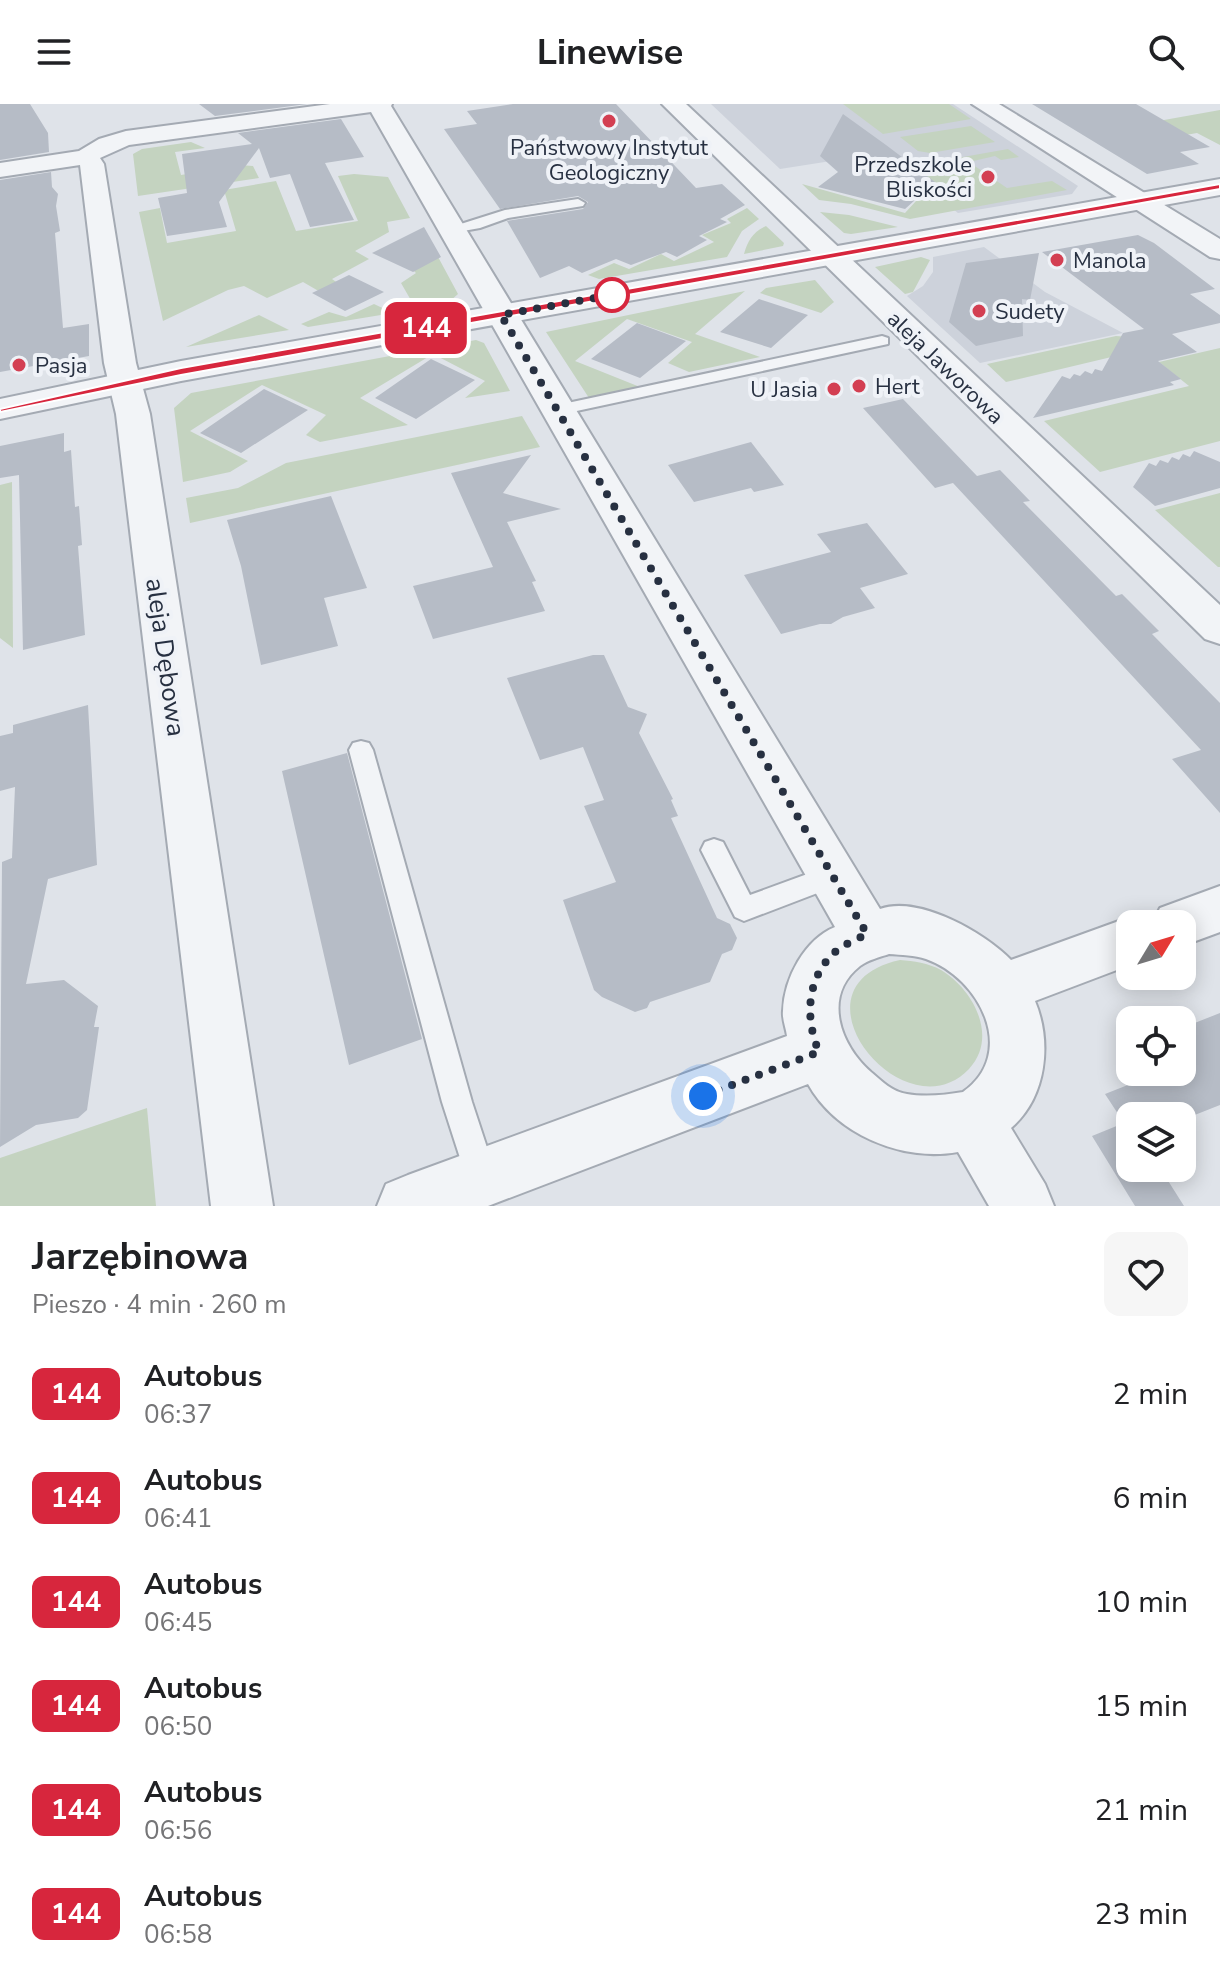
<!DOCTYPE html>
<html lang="pl">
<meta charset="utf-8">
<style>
:root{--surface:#fff;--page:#f6f6f6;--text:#202124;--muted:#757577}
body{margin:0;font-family:"Nunito Sans",sans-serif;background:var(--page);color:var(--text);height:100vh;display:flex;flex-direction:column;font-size:30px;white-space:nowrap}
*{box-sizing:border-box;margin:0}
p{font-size:26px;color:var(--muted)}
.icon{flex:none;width:44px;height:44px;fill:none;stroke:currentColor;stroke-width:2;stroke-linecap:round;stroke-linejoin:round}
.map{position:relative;height:1102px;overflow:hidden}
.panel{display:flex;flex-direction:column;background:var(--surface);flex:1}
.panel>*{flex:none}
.badge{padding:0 16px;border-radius:12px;font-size:28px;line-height:52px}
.needle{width:52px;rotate:52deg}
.controls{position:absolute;left:1116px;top:806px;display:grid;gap:16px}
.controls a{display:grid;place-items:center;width:80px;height:80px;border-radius:16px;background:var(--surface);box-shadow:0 4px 20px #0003;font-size:40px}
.you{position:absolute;width:40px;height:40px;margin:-20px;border:6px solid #fff;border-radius:50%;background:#1a73e8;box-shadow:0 0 0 12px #1a73e833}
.map>.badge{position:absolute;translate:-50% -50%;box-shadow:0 0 0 4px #fff}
.round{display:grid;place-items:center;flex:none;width:84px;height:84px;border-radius:16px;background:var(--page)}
.overview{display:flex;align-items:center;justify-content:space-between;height:136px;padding:0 32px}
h1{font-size:38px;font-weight:700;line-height:60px}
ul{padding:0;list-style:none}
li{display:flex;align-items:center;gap:24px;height:104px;padding:0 32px}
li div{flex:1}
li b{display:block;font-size:30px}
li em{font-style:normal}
li .badge{min-width:88px;font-weight:700;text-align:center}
header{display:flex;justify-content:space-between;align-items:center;height:104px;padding:0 32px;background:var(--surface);font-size:36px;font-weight:700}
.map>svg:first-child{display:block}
.built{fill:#cdd2db}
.green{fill:#c4d3c0}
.building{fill:#b6bcc6}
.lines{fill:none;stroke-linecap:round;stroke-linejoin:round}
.service-casing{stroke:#a4aab3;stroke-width:4}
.minor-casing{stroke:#a4aab3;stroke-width:4}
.tertiary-casing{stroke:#a4aab3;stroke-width:4}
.service{fill:#f2f4f7;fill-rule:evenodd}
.minor{fill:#f2f4f7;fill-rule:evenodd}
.tertiary{fill:#f2f4f7;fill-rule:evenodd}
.line{fill:#d7263d;stroke:#fff;stroke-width:2}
.walk{stroke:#273041;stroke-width:8;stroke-dasharray:0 14.4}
.poi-dot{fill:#d33f52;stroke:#eff2f7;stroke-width:3}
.stop-dot{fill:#fff;stroke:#d7263d;stroke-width:4}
.labels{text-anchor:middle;stroke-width:8;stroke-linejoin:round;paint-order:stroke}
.far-poi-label{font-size:22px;fill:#273041;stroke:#eff2f7;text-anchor:start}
.far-street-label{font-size:22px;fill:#273041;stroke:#eff2f7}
.street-label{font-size:26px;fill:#273041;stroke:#eff2f7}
</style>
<header><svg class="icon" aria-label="menu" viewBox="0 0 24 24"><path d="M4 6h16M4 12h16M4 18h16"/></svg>Linewise<svg class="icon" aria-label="search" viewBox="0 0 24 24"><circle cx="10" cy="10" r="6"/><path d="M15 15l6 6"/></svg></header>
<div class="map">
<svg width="1220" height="1102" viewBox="0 0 1220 1102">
<rect width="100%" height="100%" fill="#dfe3e9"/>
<path class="built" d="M711 0H953L1078 82 1072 90 958 109 882 49 780 65Z
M984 143 1045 188 1123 229 980 259 907 192 923 182 933 168V153Z"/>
<path class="green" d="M843 0H949L971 15 883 30Z
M1220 6V41L1197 29 1157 36 1164 16Z
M971 22 995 38 930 49 918 47 900 33Z
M191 38 205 44 175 48 181 71 224 64 225 60 253 62 259 74 138 92 133 50 142 45Z
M1008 45 1019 53 1001 56 995 52 969 58 1007 84 1052 77 1067 86 910 115 851 100 819 96 802 80 905 109 927 85 901 64Z
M354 70 388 73 410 114 387 118 389 128 355 147 369 155 332 175 339 180 322 189 303 178 267 194 244 182 228 186 163 217 139 108 160 104 167 139 236 127 224 86 276 77 296 127 358 117 338 72Z
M747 104 759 115 742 127 727 153 599 175 588 171 614 159 629 165 661 150 674 157 714 138 702 131 731 119 727 115Z
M820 108 849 111 898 123 851 130 844 129Z
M766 122 784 139 783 142 744 150C748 136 753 128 766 122Z
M437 151 458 190 449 198 416 205 401 179 416 169 409 162Z
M921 153 930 156 913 188 905 190 875 163Z
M815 176 834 198 821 209 760 189 766 184Z
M745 187 695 230 760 253 689 268 668 259 692 238 627 215 575 257 640 283 589 294 546 228Z
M374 200 393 209 308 223 301 220 329 208 346 213Z
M259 211 289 226 186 243Z
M1116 232 1129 233 1145 245 1006 278 987 260Z
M476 236 484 239 510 287 465 294 485 277 433 250 360 294 408 321 320 338 306 331 326 311 262 281 190 327 248 357 230 368 183 378 174 304 191 289Z
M1220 244V337L1100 368 1044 317 1189 282 1159 258Z
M522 312 540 343 190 419 186 394 238 384 286 359Z
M12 378 13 544 0 534V381Z
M1220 389V463H1218L1155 406Z
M900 856C914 857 928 859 941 866 973 885 999 933 969 965 904 1033 781 882 900 856Z
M147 1004 156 1102H0V1054Z"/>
<path class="building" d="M0 0H30L48 29 49 48 0 56Z
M199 0H307L215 12Z
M513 0H616L696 84 722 80 745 101 720 115 727 118 699 132 707 136 677 153 666 148 631 161 616 155 582 169 569 162 540 174 507 117 583 105 588 98 578 92 500 105 444 25 477 20 467 7Z
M1032 0H1136L1210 43 1180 48 1199 60 1147 70Z
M843 10 886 41 935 78 905 105 818 83 838 68 820 52Z
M341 15 364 53 325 59 354 116 310 123 290 70 270 74 259 44 219 98 227 123 167 132 158 94 187 89 182 50 252 40 238 29Z
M51 68 52 83 58 90 56 102 60 127 55 129 63 224 89 220V252L0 268V76Z
M424 123 441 153 413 168 372 149Z
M1138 131 1154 139 1215 185 1190 190 1220 211V219L1172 230 1197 248 1158 257 1181 275 1170 278 1174 281 1033 314 1062 272 1070 275 1074 270 1080 272 1085 267 1092 270 1095 265 1102 267 1123 229 1144 225 1042 148Z
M1039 149 1030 196 1022 195 1023 232 976 242 949 218 966 159Z
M349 171 384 188 345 207 312 189Z
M759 195 808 211 771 244 720 228Z
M637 219 686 237 640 274 591 255Z
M431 255 475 276 416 315 375 294Z
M264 285 308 306 241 349 200 329Z
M903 295 977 372 1000 366 1030 397 1023 398 1116 492 1122 490 1159 527 1152 530 1220 599V709L1172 655 1201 646 953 379 935 384 863 304Z
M64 329V348L71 346 75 403 79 402 82 441 78 442 85 531 23 546 19 371 0 374V342Z
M751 338 784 381 754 388 751 384 694 398 668 361Z
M1194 347 1220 358V384L1155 402 1133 383 1149 359 1156 362 1160 356 1168 359 1172 353 1179 356 1183 350 1190 353Z
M531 351 503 389 561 405 507 418 536 477 532 478 545 507 433 535 413 482 493 463 451 369Z
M331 392 367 484 324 494 338 542 261 561 241 462 227 416Z
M867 419 908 470 860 484 875 504 843 513 831 520H820L781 530 744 471 831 448 817 430Z
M593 551H604L628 603 647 610 639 629 673 695 671 696 678 712 671 714 717 814 730 820 737 834 732 846 722 850 710 878 650 898 647 904 635 908 602 893 594 886 563 796 616 778 584 702 604 696 583 643 540 656 507 574Z
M88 601 97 761 48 775 26 880 64 876 98 902 94 923H99L87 1006 78 1014 36 1021 0 1043 2 758 12 754 15 683 0 687V632L13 629V621Z
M347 649 422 935 349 961 282 667Z
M1220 909V1001L1182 1016V1012H1130V1064H1160L1184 1102H1135L1092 1032 1124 1019 1105 990 1138 977 1131 968H1182V924Z"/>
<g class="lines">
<defs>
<path id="service" d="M578 95 585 99 583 102 508 114 480 124 452 129 445 125 505 106Z
M882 232 888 234V240L558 311 549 306 558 301Z
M361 637 369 639 373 646 472 998 497 1074 492 1085 481 1090 470 1085 442 998 349 646 353 639Z
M714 735 723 738 750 791 832 761 841 764 845 772 841 780 744 817 735 813 701 746 705 738Z"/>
<path id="minor" d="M330 0H392L391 2 880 805C919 791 985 829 1011 856L1130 813 1148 820H1130V861L1035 897C1052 938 1047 993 1011 1024L1045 1080 1054 1102H989L958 1048C901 1058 836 1030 808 980L488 1102H377L386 1080 408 1071 787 932C786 924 782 915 783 907 784 874 805 835 835 823L371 8 129 41 100 54 104 60 136 259 150 310 273 1102H211L116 310 104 259 80 61 0 73V59L79 47 99 35 126 27ZM889 850C901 851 915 851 926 855 980 874 1018 949 963 988 946 991 924 993 907 990 892 988 882 977 871 968 840 941 822 892 860 862 868 856 880 853 889 850Z
M662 0H686L1220 501V540L1205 535Z
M972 0H999L1220 135V155L1210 153Z
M1220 782V828L1182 842V820H1152L1160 804Z"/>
<path id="tertiary" d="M1220 75V91L181 277 0 315V295L181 257Z"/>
</defs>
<use href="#service" class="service-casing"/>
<use href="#minor" class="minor-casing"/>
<use href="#tertiary" class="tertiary-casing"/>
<use href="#service" class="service"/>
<use href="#minor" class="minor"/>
<use href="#tertiary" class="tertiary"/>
</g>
<path class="line" d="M1220 80V85L181 271 0 308V305L181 264Z"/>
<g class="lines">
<path class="walk" d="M612 191 617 190 501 211 867 830C856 836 842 841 834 849 806 875 805 915 819 948L703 992"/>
</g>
<g class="poi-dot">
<circle cx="609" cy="17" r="8"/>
<circle cx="988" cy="73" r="8"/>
<circle cx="1057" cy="156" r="8"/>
<circle cx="979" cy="207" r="8"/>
<circle cx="19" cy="261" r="8"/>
<circle cx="859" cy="282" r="8"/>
<circle cx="834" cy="285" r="8"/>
</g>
<circle class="stop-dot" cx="612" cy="191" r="16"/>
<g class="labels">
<g class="far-poi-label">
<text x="609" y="51" text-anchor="middle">Państwowy Instytut<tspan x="609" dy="25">Geologiczny</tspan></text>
<text x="972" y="68" text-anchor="end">Przedszkole<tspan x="972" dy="25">Bliskości</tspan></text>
<text x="1073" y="164">Manola</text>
<text x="995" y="215">Sudety</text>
<text x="35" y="269">Pasja</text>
<text x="875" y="290">Hert</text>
<text x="818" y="293" text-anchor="end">U Jasia</text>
</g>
<g class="far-street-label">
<text transform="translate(946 263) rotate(44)" y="8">aleja Jaworowa</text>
</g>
<g class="street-label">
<text transform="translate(166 553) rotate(82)" y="9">aleja Dębowa</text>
</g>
</g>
</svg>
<div class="controls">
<a><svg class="needle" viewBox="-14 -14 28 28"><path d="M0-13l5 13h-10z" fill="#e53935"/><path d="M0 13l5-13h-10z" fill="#757577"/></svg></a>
<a><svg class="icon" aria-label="locate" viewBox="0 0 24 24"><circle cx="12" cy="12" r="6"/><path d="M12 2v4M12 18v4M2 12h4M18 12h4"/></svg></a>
<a><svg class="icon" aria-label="layers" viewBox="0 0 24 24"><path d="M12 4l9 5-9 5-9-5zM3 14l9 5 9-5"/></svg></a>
</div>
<div class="you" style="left:703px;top:992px"></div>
<b class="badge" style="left:426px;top:224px;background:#d7263d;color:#fff">144</b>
</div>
<section class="panel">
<div class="overview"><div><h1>Jarzębinowa</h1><p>Pieszo · 4 min · 260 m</p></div><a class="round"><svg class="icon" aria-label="heart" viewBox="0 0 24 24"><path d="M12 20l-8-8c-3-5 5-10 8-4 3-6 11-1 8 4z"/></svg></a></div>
<ul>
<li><span class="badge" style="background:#d7263d;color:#fff">144</span><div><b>Autobus</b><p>06:37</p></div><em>2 min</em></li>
<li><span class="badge" style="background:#d7263d;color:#fff">144</span><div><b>Autobus</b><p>06:41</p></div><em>6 min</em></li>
<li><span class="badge" style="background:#d7263d;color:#fff">144</span><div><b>Autobus</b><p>06:45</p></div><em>10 min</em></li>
<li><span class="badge" style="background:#d7263d;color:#fff">144</span><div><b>Autobus</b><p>06:50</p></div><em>15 min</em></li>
<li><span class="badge" style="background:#d7263d;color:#fff">144</span><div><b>Autobus</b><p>06:56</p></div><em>21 min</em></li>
<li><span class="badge" style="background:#d7263d;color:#fff">144</span><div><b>Autobus</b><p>06:58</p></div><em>23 min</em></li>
</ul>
</section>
